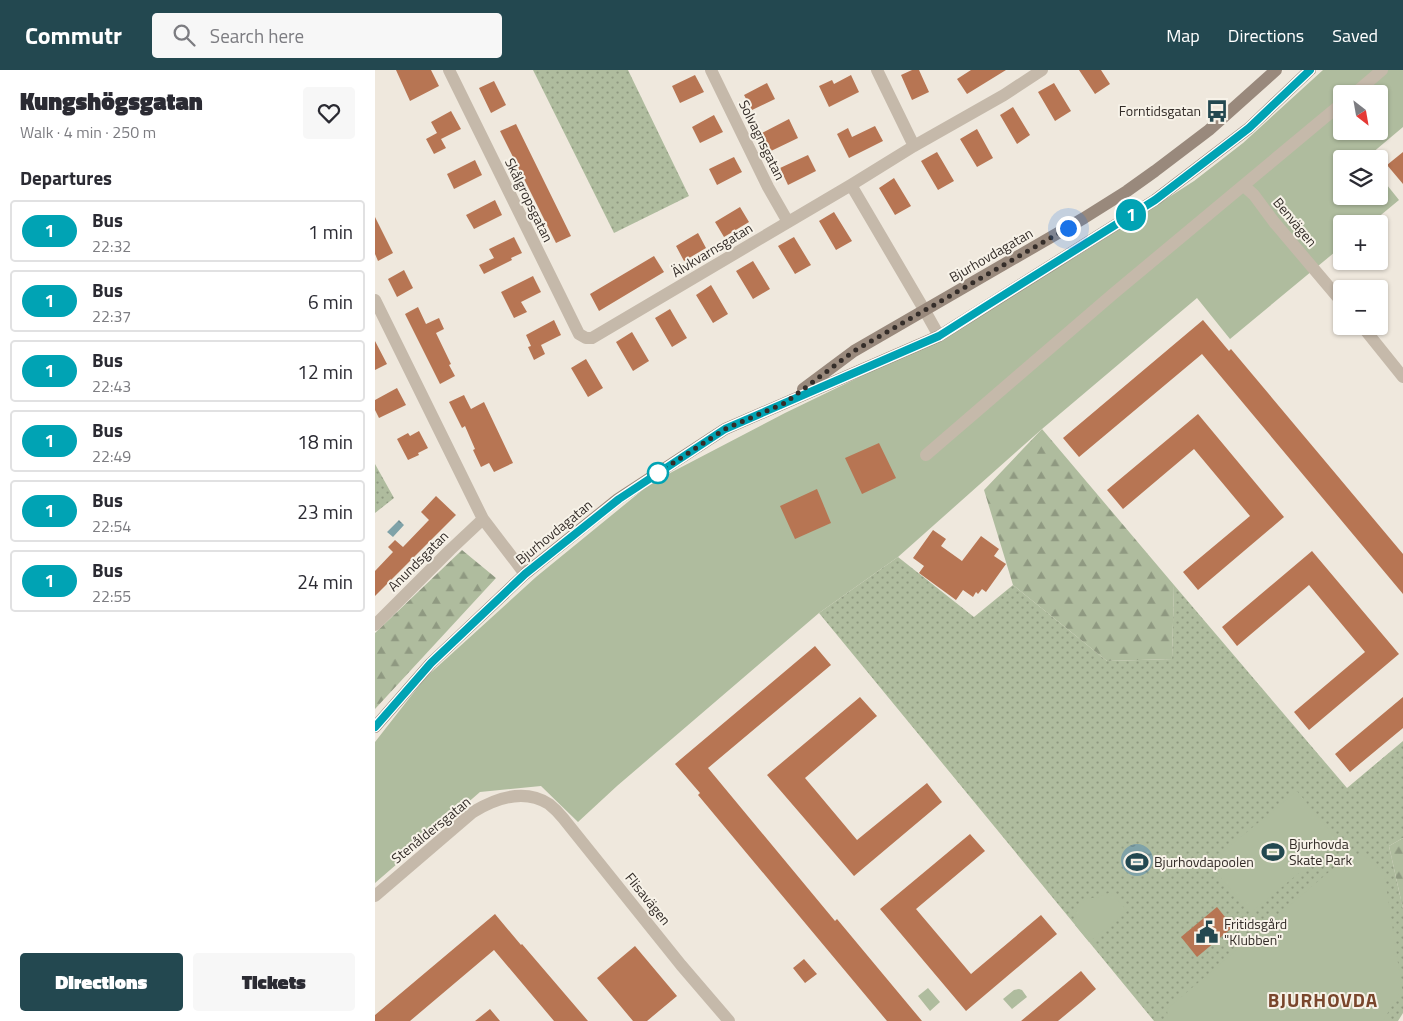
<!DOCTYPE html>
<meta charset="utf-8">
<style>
:root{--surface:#fff;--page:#f7f7f7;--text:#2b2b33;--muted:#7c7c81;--line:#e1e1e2;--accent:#234850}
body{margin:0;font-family:"Titillium Web",sans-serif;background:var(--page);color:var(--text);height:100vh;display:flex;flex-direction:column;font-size:19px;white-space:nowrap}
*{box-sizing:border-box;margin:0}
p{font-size:16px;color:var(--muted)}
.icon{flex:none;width:28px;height:28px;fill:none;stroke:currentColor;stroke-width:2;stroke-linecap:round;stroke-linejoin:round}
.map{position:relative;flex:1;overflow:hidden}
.side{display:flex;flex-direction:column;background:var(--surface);width:375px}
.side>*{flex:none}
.badge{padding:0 10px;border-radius:16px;font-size:18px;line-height:32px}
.needle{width:32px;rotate:149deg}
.tools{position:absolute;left:958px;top:15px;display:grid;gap:10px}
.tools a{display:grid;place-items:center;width:55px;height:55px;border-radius:5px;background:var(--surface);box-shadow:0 1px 4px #0004;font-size:25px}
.you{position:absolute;width:25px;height:25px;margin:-12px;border:4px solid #fff;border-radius:50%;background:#1a73e8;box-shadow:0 0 0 8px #1a73e833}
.map>.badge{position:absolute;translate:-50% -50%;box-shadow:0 0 0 2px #fff}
h2{padding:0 20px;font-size:19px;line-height:45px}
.round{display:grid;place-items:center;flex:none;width:52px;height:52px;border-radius:5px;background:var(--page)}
.headline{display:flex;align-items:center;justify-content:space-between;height:85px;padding:0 20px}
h1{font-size:24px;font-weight:800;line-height:38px}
.cta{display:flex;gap:10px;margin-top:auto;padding:10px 20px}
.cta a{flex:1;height:58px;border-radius:5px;background:var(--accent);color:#fff;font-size:20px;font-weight:800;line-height:58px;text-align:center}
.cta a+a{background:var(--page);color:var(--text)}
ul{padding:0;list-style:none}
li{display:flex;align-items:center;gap:15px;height:62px;margin:0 10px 8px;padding:0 10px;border:2px solid var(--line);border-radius:5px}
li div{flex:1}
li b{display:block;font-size:19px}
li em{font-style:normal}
li .badge{min-width:55px;font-weight:700;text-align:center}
header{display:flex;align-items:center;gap:30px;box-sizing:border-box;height:70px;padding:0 25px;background:var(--accent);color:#fff}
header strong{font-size:24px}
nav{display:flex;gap:28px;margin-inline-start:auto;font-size:18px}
.search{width:350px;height:45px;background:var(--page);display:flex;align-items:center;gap:12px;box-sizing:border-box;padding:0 18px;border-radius:5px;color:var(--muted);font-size:19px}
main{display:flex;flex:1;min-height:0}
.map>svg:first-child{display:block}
.grass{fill:url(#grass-dots)}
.forest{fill:url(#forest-firs)}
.park{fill:#afbc9e;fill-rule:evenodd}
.water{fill:url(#water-ripples)}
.building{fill:#b77553}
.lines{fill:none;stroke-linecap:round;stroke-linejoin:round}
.street{stroke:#c5b9aa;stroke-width:12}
.secondary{stroke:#99897c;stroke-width:12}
.line-casing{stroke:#fff;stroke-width:11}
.line{stroke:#00a3b4;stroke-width:8}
.walk{stroke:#342d29;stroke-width:5;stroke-dasharray:0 9}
.stop-dot{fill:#fff;stroke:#00a3b4;stroke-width:2.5}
.labels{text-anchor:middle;stroke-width:4;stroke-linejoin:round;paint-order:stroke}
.poi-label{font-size:14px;fill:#342d29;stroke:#f7f2e8;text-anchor:start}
.street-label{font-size:14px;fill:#342d29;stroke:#f7f2e8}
.district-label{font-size:19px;font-weight:bold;letter-spacing:1px;fill:#79462c;stroke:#f7f2e8}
</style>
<header>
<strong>Commutr</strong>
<div class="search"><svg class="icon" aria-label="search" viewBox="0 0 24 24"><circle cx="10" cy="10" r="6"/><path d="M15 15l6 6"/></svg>Search here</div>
<nav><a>Map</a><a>Directions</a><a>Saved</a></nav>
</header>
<main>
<section class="side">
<div class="headline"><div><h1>Kungshögsgatan</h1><p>Walk · 4 min · 250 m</p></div><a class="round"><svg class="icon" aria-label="heart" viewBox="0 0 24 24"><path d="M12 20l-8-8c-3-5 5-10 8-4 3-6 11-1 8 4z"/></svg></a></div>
<h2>Departures</h2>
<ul>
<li><span class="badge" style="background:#00a3b4;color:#fff">1</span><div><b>Bus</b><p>22:32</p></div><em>1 min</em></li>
<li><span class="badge" style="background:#00a3b4;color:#fff">1</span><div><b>Bus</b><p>22:37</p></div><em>6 min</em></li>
<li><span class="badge" style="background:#00a3b4;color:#fff">1</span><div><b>Bus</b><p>22:43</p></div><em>12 min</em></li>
<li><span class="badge" style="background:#00a3b4;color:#fff">1</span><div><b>Bus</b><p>22:49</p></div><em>18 min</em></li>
<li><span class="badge" style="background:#00a3b4;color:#fff">1</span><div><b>Bus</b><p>22:54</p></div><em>23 min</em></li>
<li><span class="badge" style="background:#00a3b4;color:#fff">1</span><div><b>Bus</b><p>22:55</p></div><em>24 min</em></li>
</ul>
<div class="cta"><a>Directions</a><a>Tickets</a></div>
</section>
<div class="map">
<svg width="1028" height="951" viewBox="0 0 1028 951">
<defs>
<pattern id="grass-dots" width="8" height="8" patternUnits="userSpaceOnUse" patternTransform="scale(1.25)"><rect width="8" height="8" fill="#afbc9e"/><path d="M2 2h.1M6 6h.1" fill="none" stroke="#8f9981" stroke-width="1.8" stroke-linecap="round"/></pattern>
<pattern id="forest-firs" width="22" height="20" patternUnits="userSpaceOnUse" patternTransform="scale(1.25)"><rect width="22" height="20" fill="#afbc9e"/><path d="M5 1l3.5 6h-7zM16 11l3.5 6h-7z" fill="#8f9981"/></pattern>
<pattern id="water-ripples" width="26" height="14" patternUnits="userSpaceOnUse" patternTransform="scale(1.25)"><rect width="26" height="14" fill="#7fa2a8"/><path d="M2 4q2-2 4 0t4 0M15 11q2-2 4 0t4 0" fill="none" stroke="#698489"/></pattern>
</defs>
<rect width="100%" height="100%" fill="#efe8dd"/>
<path class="grass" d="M158 0H253L314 126 239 163Z
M0 394 19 428 0 443Z
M523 487 599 547 638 515 732 591 797 589 799 515 972 718 1028 671V768L1014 776 1028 839V943L1023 951H779L444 543Z"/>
<path class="forest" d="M667 359 799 515 797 589 732 591 638 515 609 420Z
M87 480 121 508 0 639V563Z
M1028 768V839L1014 776Z"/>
<path class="park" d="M948 0H1028V57L990 89H966V126H1004V105L1024 130 995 154H966V177L855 269 822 228 667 359 523 487 444 543 242 716 203 752 166 716 105 722 0 813V672L50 608 161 507 270 418 297 402 410 343 565 268 707 183 819 111 868 73ZM966 24H1004V61H966Z
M922 721 963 771 875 843 834 793Z
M974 785H988L1009 802 1027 919 1008 951H793L792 939Z
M736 822 752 841 714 872 700 855 701 842 710 829 724 827Z
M553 918 565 932 555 941 543 926Z
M644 919 647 920 652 927 637 939 628 929 639 920Z"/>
<path class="water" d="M24 450 29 455 18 467 12 462Z
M746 790a16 16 0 1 1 32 0a16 16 0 1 1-32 0Z"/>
<path class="building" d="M21 0H56L64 16 35 31Z
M537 0H544L554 22 537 30 526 5Z
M596 0H631L592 24 582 9Z
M704 0H726L735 14 720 24Z
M320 5 329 22 305 33 297 16Z
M476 5 484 22 454 37 444 16 457 10 459 14Z
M119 11 131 35 116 43 104 18Z
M392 13 400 29 377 40 369 25Z
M679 13 696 41 680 51 663 22Z
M638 37 655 65 642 74 625 45Z
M76 41 86 59 66 69 71 78 59 84 51 69 62 63 56 52Z
M339 45 348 62 325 73 317 57Z
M414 49 423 68 396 81 387 63Z
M141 54 196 166 181 173 125 61Z
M500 56 508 71 474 88 462 64 473 58 477 67Z
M602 59 618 88 602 97 585 69Z
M562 82 579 111 563 120 546 91Z
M1028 82V114L1012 95Z
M433 85 441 101 413 115 405 98Z
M359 87 367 102 342 115 334 99Z
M100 90 107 105 79 119 72 104Z
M519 108 536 136 520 145 504 118Z
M120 130 127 145 99 159 91 145Z
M365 137 374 152 349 167 340 152Z
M459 142 477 171 461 180 444 151Z
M0 147 18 183 3 191 0 184Z
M323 163 331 178 309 191 301 176Z
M139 167 147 183 136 188 137 190 109 204 104 195 119 188 114 179Z
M419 167 436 195 420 204 403 176Z
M279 186 289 202 224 241 215 224Z
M378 191 395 219 378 229 361 201Z
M29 200 38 218 22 227 13 209Z
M158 206 166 222 146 232 152 242 139 248 126 222Z
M336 215 353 244 338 253 321 225Z
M43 237 51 254 64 248 69 259 61 263 76 294 74 295 80 306 65 314 30 244Z
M295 239 312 268 297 277 280 248Z
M179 250 186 265 166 275 170 284 159 290 153 277 156 276 151 265Z
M828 250 854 281 856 279 1028 484V524L827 284 704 387 688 368Z
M257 262 274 291 258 301 241 272Z
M0 271 12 294 0 300Z
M211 289 228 318 213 327 196 298Z
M22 318 31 335 4 348 0 340V330Z
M89 325 96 339 109 332 138 393 119 402 114 393 106 397 98 380 100 379 90 356 87 358 74 332Z
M823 344 909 447 823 520 808 502 875 446 819 379 748 439 732 420Z
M44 361 53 378 43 383 44 385 33 390 22 369 33 363 35 366Z
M504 373 521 408 487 424 470 388Z
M442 419 456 453 420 469 405 436Z
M61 426 81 445 0 526V501L18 482 13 477 20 470 28 477 53 451 54 450 46 442Z
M558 460 571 469 566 476 587 491 606 466 624 479 619 486 631 494 611 522 607 519 603 524 601 522 598 527 588 520 581 530 544 503 549 496 538 488Z
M937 481 1024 584 934 660 919 642 990 582 934 515 862 576 847 557Z
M440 576 456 595 333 698 460 851 462 849 547 951H512L323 725 325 723 300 694Z
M485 627 502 646 430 708 482 770 552 713 567 732 479 806 392 705Z
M1028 627V658L975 702 960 684Z
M595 764 610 781 541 839 596 904 666 845 682 864 591 941 505 839Z
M842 837 858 857 822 887 806 867Z
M120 844 146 875 147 874 213 951H179L119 880 35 951H0V945Z
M260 876 302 926 272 951H258L222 908Z
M429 889 442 904 430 913 418 898Z
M706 901 721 919 706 932 683 951H646Z
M115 939 125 951H100Z"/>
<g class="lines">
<path class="street" d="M74 0 204 264 211 268H217L476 115 539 76 629 25 667 0
M336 0 393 117 413 152
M502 0 539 76
M979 24 1007 0
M476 115 550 241 564 266
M869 116 879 125 899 152 966 231
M0 230 108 449 150 504
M987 256 1028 307
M551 385 738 224 966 34
M0 555 75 480 108 449
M0 826 98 742C121 728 149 718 174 734 179 738 184 743 188 748L306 895 354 951"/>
<path class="secondary" d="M428 319 479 281 709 148 752 121 780 101 834 60 901 0
M0 657 56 593 150 504 243 429 350 359 564 266 780 130 874 58 935 0"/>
</g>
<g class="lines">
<defs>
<path id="line" d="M0 657 56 593 150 504 244 429 350 359 564 266 608 238 780 130 874 58 935 0"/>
</defs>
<use href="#line" class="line-casing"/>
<use href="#line" class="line"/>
<path class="walk" d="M283 403 350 359 410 333 479 281 693 158"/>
</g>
<defs>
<symbol id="bus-bare" viewBox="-9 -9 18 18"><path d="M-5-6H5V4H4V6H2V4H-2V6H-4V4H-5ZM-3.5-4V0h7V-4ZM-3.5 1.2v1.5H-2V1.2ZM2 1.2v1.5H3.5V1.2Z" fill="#234850" stroke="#f7f2e8" stroke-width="2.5" paint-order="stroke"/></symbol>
<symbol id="stadium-bare" viewBox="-9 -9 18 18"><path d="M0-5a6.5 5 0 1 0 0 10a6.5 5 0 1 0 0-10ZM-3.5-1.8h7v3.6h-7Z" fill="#234850" stroke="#f7f2e8" stroke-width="2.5" paint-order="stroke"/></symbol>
<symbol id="civic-bare" viewBox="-9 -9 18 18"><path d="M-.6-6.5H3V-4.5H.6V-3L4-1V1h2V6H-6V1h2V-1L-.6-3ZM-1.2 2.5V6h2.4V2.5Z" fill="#234850" stroke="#f7f2e8" stroke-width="2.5" paint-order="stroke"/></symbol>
</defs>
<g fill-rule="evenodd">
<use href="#bus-bare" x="826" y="25" width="32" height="32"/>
<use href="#stadium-bare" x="882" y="766" width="32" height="32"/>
<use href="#stadium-bare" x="746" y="776" width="32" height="32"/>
<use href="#civic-bare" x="816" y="846" width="32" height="32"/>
</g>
<circle class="stop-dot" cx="283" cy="403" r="10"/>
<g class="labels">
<g class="poi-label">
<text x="826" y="46" text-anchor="end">Forntidsgatan</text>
<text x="914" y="779">Bjurhovda<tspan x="914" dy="16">Skate Park</tspan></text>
<text x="779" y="797">Bjurhovdapoolen</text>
<text x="849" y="859">Fritidsgård<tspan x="849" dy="16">"Klubben"</tspan></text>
</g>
<g class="street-label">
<text transform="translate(387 70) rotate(64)" y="5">Solvagnsgatan</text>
<text transform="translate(154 130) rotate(64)" y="5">Skålgropsgatan</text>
<text transform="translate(920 152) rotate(50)" y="5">Benvägen</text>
<text transform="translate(337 180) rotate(-31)" y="5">Älvkvarnsgatan</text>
<text transform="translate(616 185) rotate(-30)" y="5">Bjurhovdagatan</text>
<text transform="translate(179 462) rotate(-39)" y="5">Bjurhovdagatan</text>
<text transform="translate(43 491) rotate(-45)" y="5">Anundsgatan</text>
<text transform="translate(56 760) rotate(-39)" y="5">Stenåldersgatan</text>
<text transform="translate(273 829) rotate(51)" y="5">Flisavägen</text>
</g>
<g class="district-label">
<text x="948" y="937">BJURHOVDA</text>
</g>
</g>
</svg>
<div class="tools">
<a><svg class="needle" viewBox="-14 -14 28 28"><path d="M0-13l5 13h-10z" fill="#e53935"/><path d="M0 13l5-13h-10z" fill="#7c7c81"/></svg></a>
<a><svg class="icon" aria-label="layers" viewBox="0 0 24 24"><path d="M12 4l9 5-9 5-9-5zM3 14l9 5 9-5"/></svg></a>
<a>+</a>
<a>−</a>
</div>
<div class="you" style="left:693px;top:158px"></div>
<b class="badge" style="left:756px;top:145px;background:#00a3b4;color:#fff">1</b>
</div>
</main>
